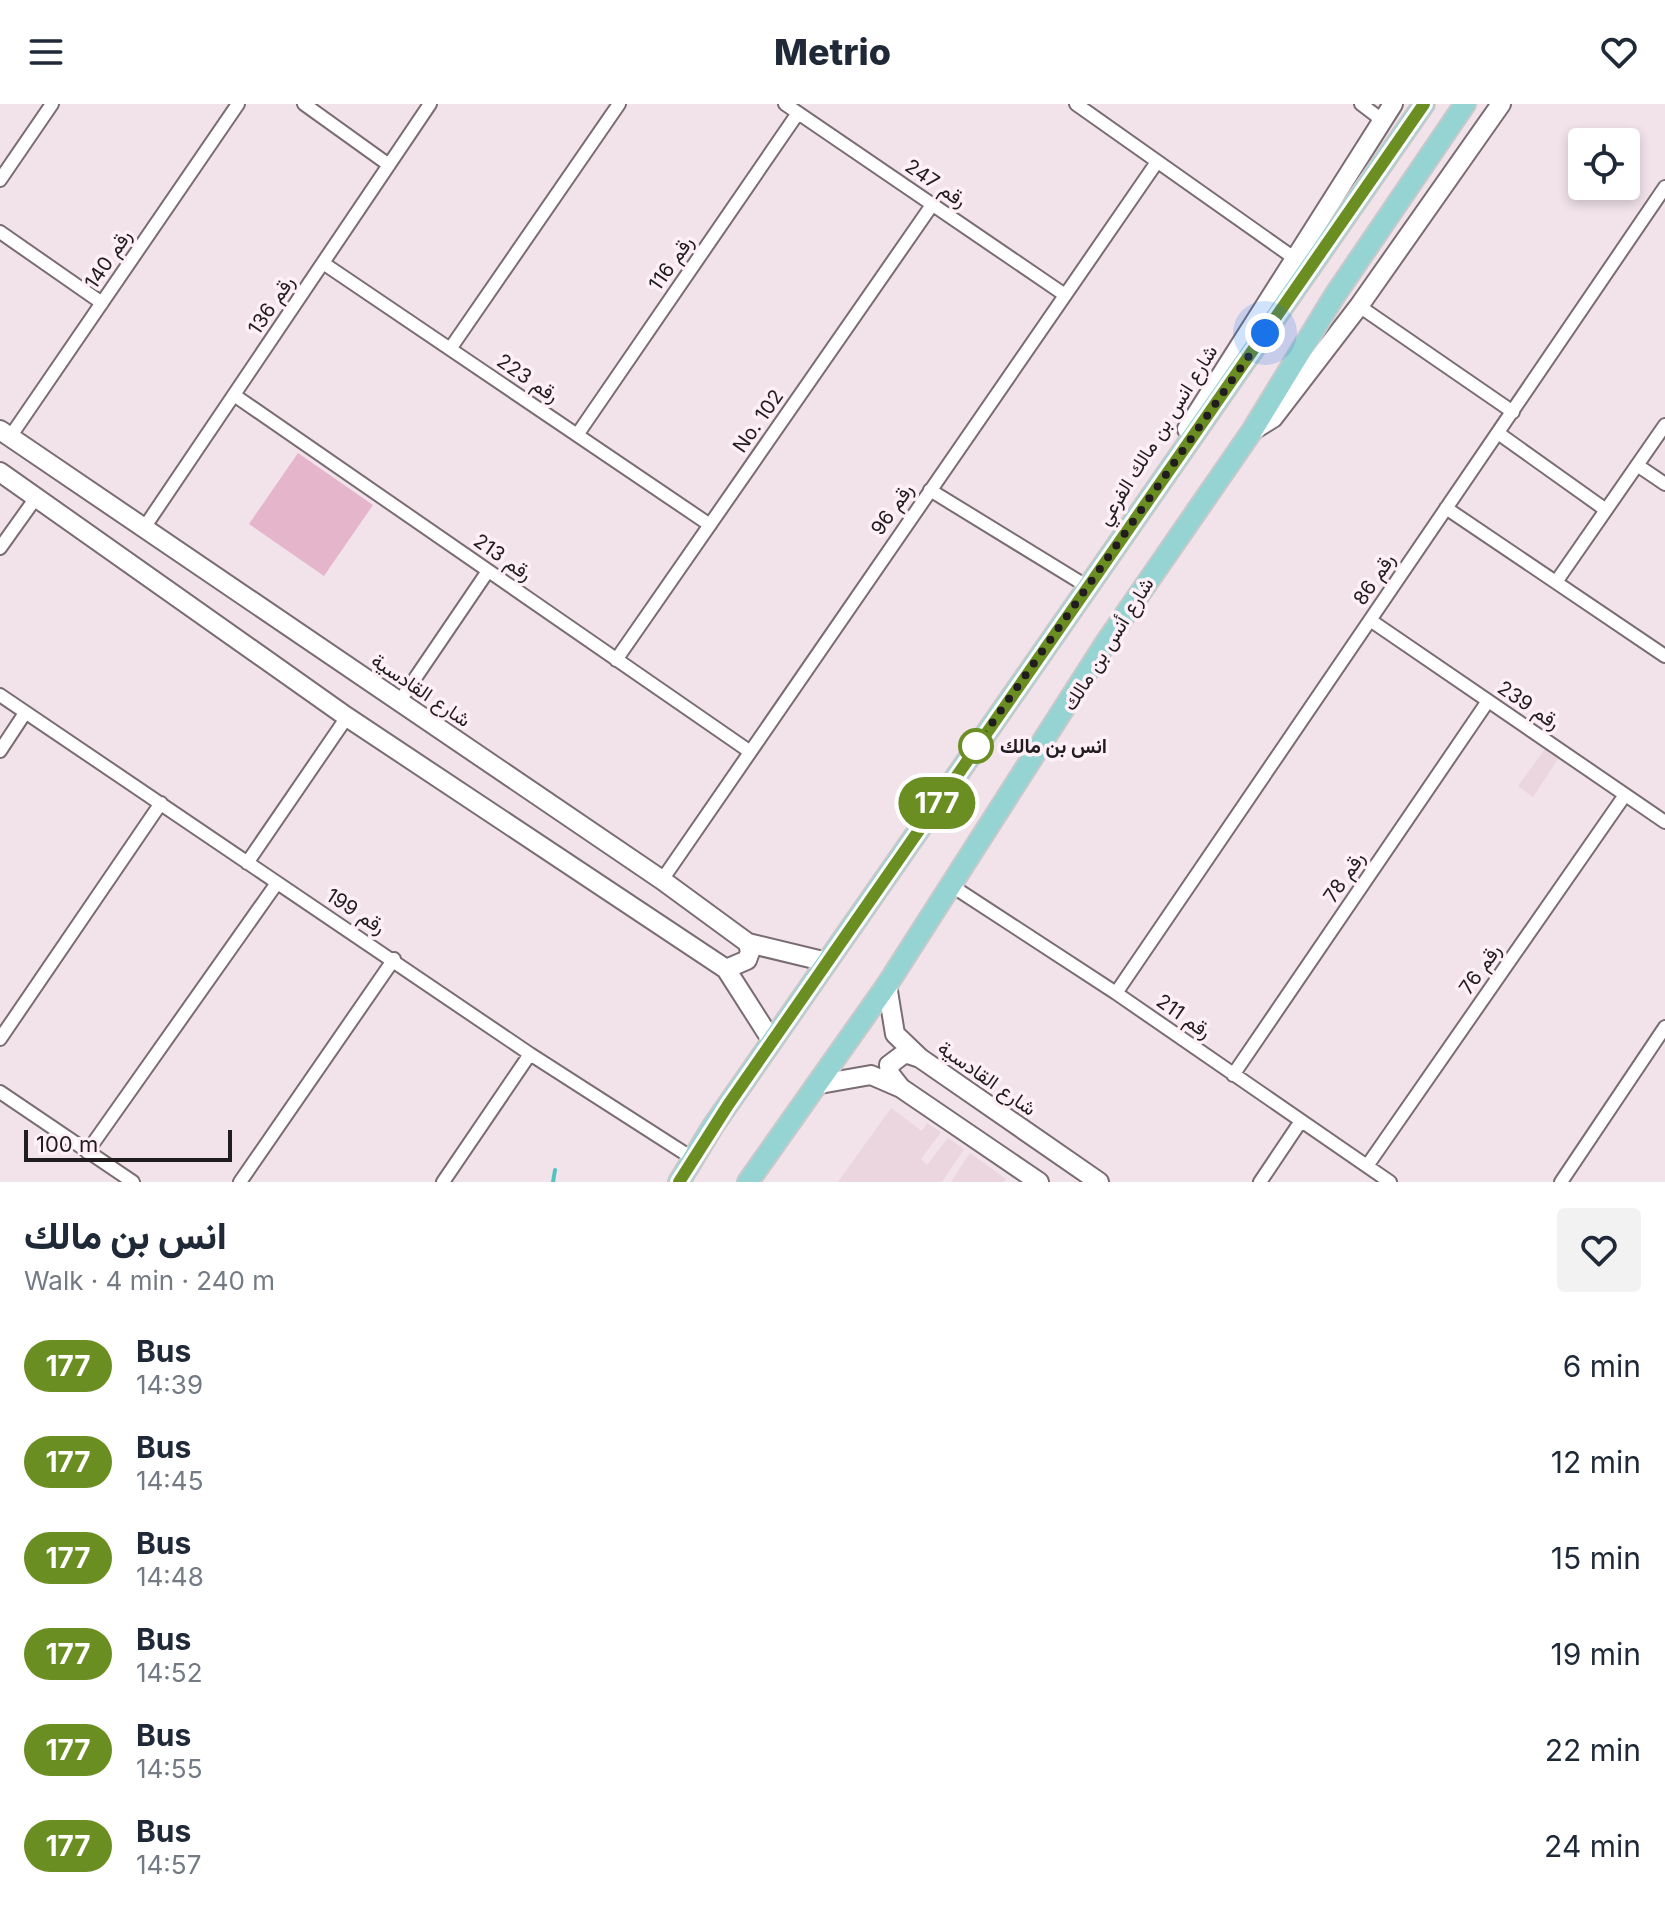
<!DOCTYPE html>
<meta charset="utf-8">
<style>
:root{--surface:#fff;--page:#f2f2f3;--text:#1f2937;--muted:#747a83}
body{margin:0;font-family:Inter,Vazirmatn,sans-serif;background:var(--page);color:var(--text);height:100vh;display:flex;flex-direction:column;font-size:30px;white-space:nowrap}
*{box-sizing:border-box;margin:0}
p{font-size:26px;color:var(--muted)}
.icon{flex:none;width:44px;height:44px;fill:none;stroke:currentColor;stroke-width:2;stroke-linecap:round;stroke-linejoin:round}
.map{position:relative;height:1078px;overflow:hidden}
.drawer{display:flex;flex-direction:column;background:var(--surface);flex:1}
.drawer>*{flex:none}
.badge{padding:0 16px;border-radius:26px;font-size:28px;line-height:52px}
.fabs{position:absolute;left:1568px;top:24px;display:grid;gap:16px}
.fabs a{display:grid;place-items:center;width:72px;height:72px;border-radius:8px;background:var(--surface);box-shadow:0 4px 12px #0003;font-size:40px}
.scale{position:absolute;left:24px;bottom:20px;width:208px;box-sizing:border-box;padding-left:8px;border:4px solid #211c1e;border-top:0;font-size:22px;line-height:28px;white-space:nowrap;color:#211c1e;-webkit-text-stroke:6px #fff0f7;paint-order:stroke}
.you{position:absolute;width:40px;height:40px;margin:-20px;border:6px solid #fff;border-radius:50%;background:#1a73e8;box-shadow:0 0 0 12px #1a73e833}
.map>.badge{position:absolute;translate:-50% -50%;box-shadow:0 0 0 4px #fff}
.round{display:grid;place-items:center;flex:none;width:84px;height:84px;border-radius:8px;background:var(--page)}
.summary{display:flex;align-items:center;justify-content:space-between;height:136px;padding:0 24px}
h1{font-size:38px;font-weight:800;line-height:60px}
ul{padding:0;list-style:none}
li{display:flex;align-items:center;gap:24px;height:96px;padding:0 24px}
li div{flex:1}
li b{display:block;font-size:30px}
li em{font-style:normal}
li .badge{min-width:88px;font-weight:700;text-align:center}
header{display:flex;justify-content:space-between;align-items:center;height:104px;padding:0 24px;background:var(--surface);font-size:36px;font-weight:800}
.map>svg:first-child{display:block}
.built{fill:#ebd5df}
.green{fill:#e5b5cb}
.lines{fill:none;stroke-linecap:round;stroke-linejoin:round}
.stream{stroke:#53c3c1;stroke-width:4}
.street-casing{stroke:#796c72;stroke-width:16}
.secondary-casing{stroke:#796c72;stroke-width:22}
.primary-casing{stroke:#cac9c9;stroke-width:24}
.street{stroke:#fff;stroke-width:12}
.secondary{stroke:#fff;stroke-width:18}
.primary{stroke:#95d4d3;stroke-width:20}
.line-casing{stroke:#fff;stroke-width:18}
.line{stroke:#6b8e23;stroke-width:12}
.walk{stroke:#211c1e;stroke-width:8;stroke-dasharray:0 14.4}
.stop-dot{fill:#fff;stroke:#6b8e23;stroke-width:4}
.labels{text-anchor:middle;stroke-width:7;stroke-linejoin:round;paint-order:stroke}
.street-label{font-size:20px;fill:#211c1e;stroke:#fff0f7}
.stop-label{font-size:20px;font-weight:bold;fill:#211c1e;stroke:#fff0f7;text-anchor:start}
</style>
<header><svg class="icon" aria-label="menu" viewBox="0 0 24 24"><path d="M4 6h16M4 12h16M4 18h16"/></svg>Metrio<svg class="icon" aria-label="heart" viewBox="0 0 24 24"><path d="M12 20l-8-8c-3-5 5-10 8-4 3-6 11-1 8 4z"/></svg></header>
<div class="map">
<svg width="1665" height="1078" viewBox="0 0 1665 1078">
<rect width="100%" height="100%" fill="#f2e3ea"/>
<path class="built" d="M1545 645 1558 655 1533 693 1518 682Z
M891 1004 922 1027 927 1019 941 1028 921 1055 927 1061 948 1034 964 1045 942 1078H838Z
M970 1049 1006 1075 1004 1078H951Z"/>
<path class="green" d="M298 349 373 401 324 472 249 420Z"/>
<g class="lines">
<path class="stream" d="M553 1078 555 1066"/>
<defs>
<path id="street" d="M304 0 389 61
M785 0 1065 191
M1076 0 1294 154
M1361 0 1382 16
M0 76 52 0
M0 128 102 199
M323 159 710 421
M1359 202 1513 308
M450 245 619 0
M234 291 749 647
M1498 329 1606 406
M577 331 798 9
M10 333 238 0
M1637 361 1665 380
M930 386 1088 483
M1446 404 1665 552
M144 424 430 0
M0 444 35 395
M1556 478 1665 321
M1370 516 1665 718
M616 556 932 101
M0 591 530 950 692 1054
M399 598 488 467
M0 647 25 609
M247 759 347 613
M662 776 1157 58
M952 782 1116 889 1390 1078
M1116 889 1665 83
M0 935 161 699
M1233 971 1488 597
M0 988 133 1078
M87 1048 277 779
M1367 1062 1625 691
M240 1078 394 855
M443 1078 530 950
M1260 1078 1301 1017
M1561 1078 1665 923"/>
<path id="secondary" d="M1187 325 1393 0
M0 326 662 776 748 839 827 858
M1252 327 1273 314 1359 202 1501 0
M0 368 347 613 726 865 772 937
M726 865 747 856 750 848 748 839
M887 881 895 930 920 954 1099 1078
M820 980 871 971 901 984 1039 1078
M901 984 890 970 889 961 905 949 920 954"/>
<path id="primary" d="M679 1078 713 1022 1424 0
M748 1078 887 881 1107 537 1252 327 1335 191 1465 0"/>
</defs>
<use href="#street" class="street-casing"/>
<use href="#secondary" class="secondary-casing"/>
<use href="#primary" class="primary-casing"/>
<use href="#street" class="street"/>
<use href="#secondary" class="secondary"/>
<use href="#primary" class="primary"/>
</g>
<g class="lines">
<defs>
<path id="line" d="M679 1078 728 1001 1424 0"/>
</defs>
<use href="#line" class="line-casing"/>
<use href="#line" class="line"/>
<path class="walk" d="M976 642 1265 229"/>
</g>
<circle class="stop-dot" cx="976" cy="642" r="16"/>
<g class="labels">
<g class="street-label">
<text transform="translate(936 79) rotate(34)" y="7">رقم 247</text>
<text transform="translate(108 155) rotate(-56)" y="7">رقم 140</text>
<text transform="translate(671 159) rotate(-55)" y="7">رقم 116</text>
<text transform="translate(271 201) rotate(-56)" y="7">رقم 136</text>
<text transform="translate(528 274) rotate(34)" y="7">رقم 223</text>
<text transform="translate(758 317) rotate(-55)" y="7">No. 102</text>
<text transform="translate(1157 331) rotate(-58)" y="7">شارع انس بن مالك الفرعي</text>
<text transform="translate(892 405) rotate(-55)" y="7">رقم 96</text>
<text transform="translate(503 453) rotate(35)" y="7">رقم 213</text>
<text transform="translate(1374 475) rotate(-56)" y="7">رقم 86</text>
<text transform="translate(1108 540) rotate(-58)" y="7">شارع أنس بن مالك</text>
<text transform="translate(421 586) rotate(34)" y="7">شارع القادسية</text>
<text transform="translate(1529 601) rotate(34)" y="7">رقم 239</text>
<text transform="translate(1344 773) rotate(-56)" y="7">رقم 78</text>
<text transform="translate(356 807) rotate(33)" y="7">رقم 199</text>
<text transform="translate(1480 865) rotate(-55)" y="7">رقم 76</text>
<text transform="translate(1184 912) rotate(35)" y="7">رقم 211</text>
<text transform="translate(987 974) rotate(35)" y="7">شارع القادسية</text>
</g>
<g class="stop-label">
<text x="1000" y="649">انس بن مالك</text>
</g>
</g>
</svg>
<div class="fabs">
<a><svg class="icon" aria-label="locate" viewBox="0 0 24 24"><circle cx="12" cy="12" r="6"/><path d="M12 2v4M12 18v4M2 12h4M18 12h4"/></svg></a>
</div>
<div class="scale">100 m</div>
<div class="you" style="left:1265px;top:229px"></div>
<b class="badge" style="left:937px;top:699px;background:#6b8e23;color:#fff">177</b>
</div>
<section class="drawer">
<div class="summary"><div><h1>انس بن مالك</h1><p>Walk · 4 min · 240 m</p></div><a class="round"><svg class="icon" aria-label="heart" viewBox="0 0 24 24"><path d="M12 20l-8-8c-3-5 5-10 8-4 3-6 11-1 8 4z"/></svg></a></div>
<ul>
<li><span class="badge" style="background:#6b8e23;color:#fff">177</span><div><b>Bus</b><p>14:39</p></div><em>6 min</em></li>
<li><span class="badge" style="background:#6b8e23;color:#fff">177</span><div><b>Bus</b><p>14:45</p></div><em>12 min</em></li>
<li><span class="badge" style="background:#6b8e23;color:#fff">177</span><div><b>Bus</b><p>14:48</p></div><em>15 min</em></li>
<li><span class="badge" style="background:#6b8e23;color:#fff">177</span><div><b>Bus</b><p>14:52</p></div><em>19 min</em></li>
<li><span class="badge" style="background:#6b8e23;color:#fff">177</span><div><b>Bus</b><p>14:55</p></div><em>22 min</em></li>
<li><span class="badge" style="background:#6b8e23;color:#fff">177</span><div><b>Bus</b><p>14:57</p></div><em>24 min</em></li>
</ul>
</section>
